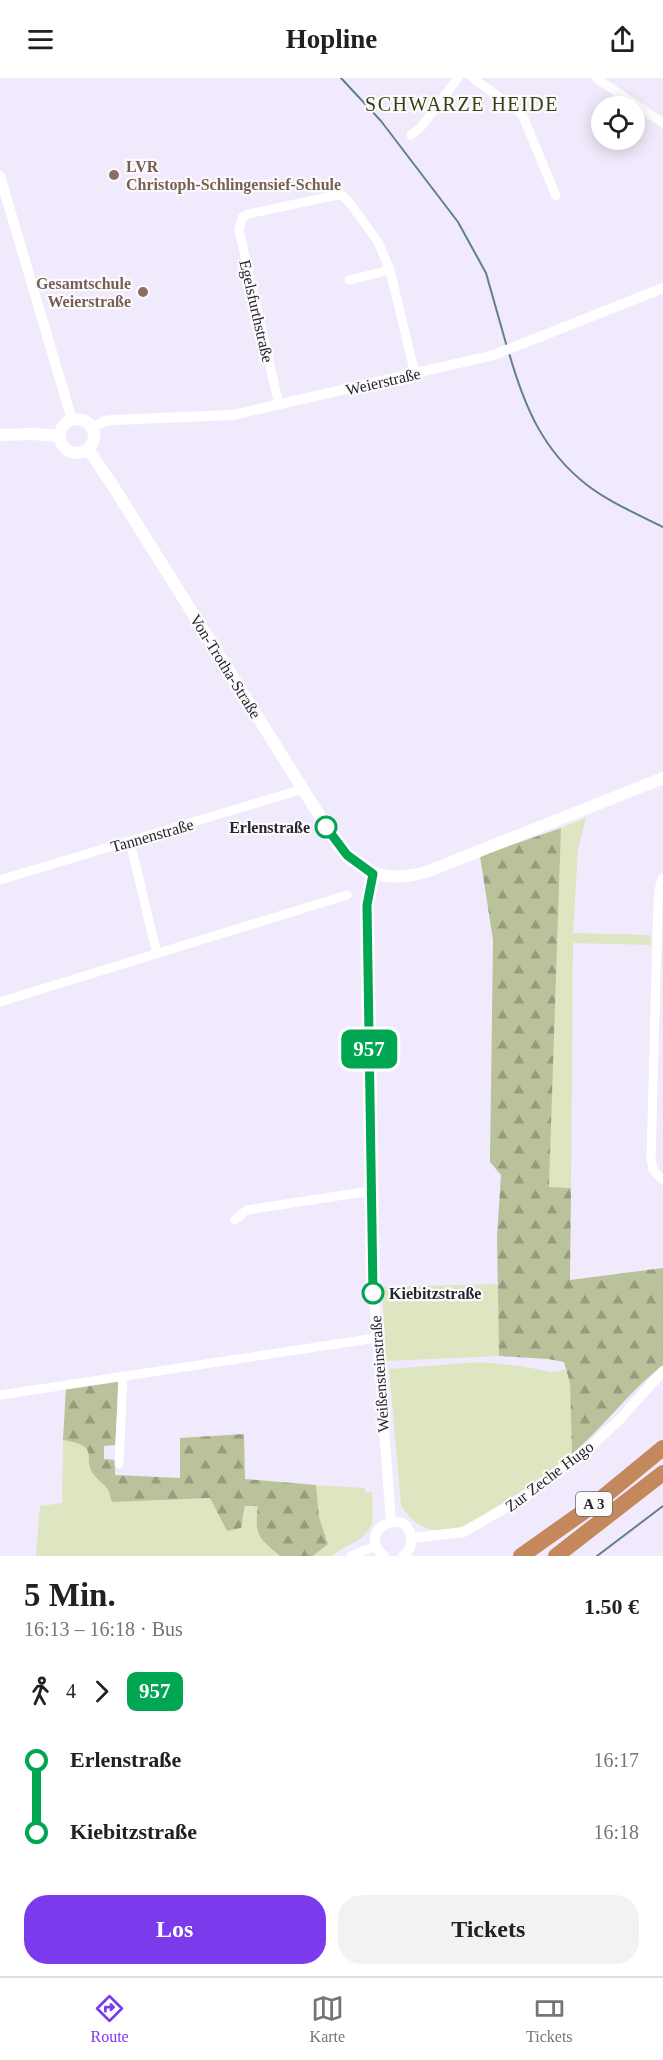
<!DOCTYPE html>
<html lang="de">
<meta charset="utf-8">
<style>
:root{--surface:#fff;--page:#f2f2f2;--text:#202124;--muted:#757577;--line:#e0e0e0;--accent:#7c3aed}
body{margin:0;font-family:Georgia,serif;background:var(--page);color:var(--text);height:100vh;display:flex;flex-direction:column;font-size:22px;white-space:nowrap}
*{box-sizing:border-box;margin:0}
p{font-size:20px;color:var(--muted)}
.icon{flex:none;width:33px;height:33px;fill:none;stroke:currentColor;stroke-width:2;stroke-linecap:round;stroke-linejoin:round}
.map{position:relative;height:1478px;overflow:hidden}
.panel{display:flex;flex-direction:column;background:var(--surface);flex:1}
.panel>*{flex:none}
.badge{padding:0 12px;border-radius:9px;font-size:21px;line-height:39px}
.buttons{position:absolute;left:591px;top:18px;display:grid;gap:12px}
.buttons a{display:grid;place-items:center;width:54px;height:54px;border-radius:50%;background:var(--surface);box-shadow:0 3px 15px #0003;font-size:30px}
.map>.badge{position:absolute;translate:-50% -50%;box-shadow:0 0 0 3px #fff}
.legs{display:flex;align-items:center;gap:9px;height:66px;padding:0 24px;font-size:20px}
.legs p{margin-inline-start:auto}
.overview{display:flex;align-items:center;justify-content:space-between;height:102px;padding:0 24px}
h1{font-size:33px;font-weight:800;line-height:45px}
.action{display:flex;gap:12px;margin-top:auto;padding:12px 24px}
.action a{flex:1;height:69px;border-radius:24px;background:var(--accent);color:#fff;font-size:24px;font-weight:800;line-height:69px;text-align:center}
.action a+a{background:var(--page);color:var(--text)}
ul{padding:0 24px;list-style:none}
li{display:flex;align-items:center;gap:21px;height:72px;font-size:22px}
li i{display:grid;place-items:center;width:9px;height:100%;margin:0 8px;background:currentColor}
li i::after{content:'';width:15px;height:15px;margin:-8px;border:4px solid;border-radius:50%;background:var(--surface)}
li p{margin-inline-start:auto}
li:first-child i{background:linear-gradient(#0000 50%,currentColor 0)}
li:last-child i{background:linear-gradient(currentColor 50%,#0000 0)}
header{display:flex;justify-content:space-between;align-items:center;height:78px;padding:0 24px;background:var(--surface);font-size:27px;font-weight:800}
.menu{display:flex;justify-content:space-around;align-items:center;height:84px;border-top:2px solid var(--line);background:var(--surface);font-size:16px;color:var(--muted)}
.menu a{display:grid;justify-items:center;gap:3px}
.menu .on{color:var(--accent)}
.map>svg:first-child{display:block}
.green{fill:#dde6c0}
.forest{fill:url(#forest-firs)}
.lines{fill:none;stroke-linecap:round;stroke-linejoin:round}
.stream{stroke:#60808f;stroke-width:2}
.minor{stroke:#fff;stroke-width:9}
.tertiary{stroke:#fff;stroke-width:10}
.secondary{stroke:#fff;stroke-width:12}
.motorway{stroke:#c5875c;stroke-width:16}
.line-1-casing{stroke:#fff;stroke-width:14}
.line-1{stroke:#00a651;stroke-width:9}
.education-dot{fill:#8d6e63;stroke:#fbfbfb;stroke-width:2}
.stop-1-dot{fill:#fff;stroke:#00a651;stroke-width:3}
.labels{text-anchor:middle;stroke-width:4.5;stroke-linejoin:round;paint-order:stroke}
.shield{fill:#fbfbfb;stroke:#68646c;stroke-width:1.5}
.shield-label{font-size:15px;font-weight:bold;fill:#29242f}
.education-label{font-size:16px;font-weight:bold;fill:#785e54;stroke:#fbfbfb;text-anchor:start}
.street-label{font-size:16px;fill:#29242f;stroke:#fbfbfb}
.stop-label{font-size:16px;font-weight:bold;fill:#29242f;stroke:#fbfbfb;text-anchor:end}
.quarter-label{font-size:20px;letter-spacing:1.5px;fill:#3c3d15;stroke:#fbfbfb}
</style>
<header><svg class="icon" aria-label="menu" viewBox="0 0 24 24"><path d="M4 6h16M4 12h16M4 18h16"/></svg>Hopline<svg class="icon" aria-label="share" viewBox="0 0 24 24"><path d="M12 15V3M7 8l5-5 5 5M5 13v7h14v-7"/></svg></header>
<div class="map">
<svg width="663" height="1478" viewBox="0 0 663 1478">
<defs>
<pattern id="forest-firs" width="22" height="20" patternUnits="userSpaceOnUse" patternTransform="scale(1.5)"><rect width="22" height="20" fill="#b9c29a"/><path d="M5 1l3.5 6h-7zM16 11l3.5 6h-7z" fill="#969d7e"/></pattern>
</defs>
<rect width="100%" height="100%" fill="#f1eafc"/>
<path class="green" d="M586 740 578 771 573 855 650 857 651 867 573 865 571 1110 549 1109 561 750Z
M498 1206 499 1278 386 1283 382 1209Z
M481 1284 520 1288 552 1294 566 1292 570 1305 572 1376C545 1397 518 1417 488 1434 478 1440 467 1447 455 1451 434 1457 410 1447 401 1426L389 1291Z
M63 1362C104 1369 80 1380 94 1397 103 1408 109 1408 113 1424L210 1420 244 1440 245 1428H259C252 1455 261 1461 280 1478H36L40 1428 62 1425Z
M316 1407 365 1410V1415L372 1414C372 1424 374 1436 372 1444 368 1463 345 1466 332 1478H313L328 1466 319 1439Z"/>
<path class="forest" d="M561 750 549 1109 571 1110 570 1202 663 1190V1287C629 1313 604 1349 572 1376L570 1305 564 1284 548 1281 499 1278 497 1158 501 1097 490 1084 493 862 480 778Z
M117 1303 120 1309 115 1367 104 1368V1381L115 1382V1397L180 1400V1360L244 1356 245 1401 316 1407 319 1439 328 1466 313 1478H280C258 1459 254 1457 258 1428H245L241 1450 227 1453 210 1420 112 1424C108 1406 104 1409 94 1397 80 1380 104 1369 63 1362L66 1310Z"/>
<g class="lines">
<path class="stream" d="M341 0 381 43 458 144 486 195 507 269
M509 275C524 327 542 372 587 407 609 424 637 436 663 449
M597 1478 663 1428"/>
<path class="minor" d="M473 0 522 36 556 118
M596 0 663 45
M411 57 420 50 458 0
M349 202 390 192
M279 327 239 152 242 140 248 136 338 117 343 118 350 125 378 164 390 192 415 296
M130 764 157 876
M663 800 660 807 658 823 651 1080 653 1092 663 1102
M0 802 303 711
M0 924 347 817
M235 1142 247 1132 370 1113
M0 1317 376 1260
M119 1386 123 1298
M351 1478 376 1468"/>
<path class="tertiary" d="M0 98 72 342
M93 349 105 343 114 342 233 337 494 277 663 210
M373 796 367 827 371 1176 391 1444
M412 1460 464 1454 527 1417 592 1367 620 1341 663 1293
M384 1478C355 1455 402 1426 411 1457 413 1466 409 1473 403 1478"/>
<path class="secondary" d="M60 358a17 17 0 1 1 34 0a17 17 0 1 1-34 0Z
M0 357 32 356 60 358
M88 371 113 408 338 767C363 798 392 805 429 793L663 700"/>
<path class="motorway" d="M521 1478 596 1425 663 1370
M556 1478 663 1395"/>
</g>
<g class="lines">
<defs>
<path id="line-1" d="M326 749 347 777 373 796 367 827 373 1215"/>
</defs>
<use href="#line-1" class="line-1-casing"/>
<use href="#line-1" class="line-1"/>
</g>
<g class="education-dot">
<circle cx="114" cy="97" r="6"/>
<circle cx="143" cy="214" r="6"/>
</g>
<g class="stop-1-dot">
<circle cx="326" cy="749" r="10"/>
<circle cx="373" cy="1215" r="10"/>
</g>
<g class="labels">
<rect class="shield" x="576" y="1414" width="36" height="24" rx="4.5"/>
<g class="shield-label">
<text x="594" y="1431">A 3</text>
</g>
<g class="education-label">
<text x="126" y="94">LVR<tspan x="126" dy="18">Christoph-Schlingensief-Schule</tspan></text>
<text x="131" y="211" text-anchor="end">Gesamtschule<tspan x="131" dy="18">Weierstraße</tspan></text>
</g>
<g class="street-label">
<text transform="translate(257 233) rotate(77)" y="6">Egelsfurthstraße</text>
<text transform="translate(383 303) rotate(-13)" y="6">Weierstraße</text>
<text transform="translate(226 588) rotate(58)" y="6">Von-Trotha-Straße</text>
<text transform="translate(152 757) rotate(-16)" y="6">Tannenstraße</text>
<text transform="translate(379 1296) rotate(-94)" y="6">Weißensteinstraße</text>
<text transform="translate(549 1398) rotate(-37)" y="6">Zur Zeche Hugo</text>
</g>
<g class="stop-label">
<text x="310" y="755">Erlenstraße</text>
<text x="389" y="1221" text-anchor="start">Kiebitzstraße</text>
</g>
<g class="quarter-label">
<text x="462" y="33">SCHWARZE HEIDE</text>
</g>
</g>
</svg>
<div class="buttons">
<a><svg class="icon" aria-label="locate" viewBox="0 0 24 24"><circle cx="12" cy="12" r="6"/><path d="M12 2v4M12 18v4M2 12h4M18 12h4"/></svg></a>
</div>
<b class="badge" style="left:369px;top:971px;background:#00a651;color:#fff">957</b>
</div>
<section class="panel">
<div class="overview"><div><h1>5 Min.</h1><p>16:13 – 16:18 · Bus</p></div><b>1.50 €</b></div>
<div class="legs"><svg class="icon" aria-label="walk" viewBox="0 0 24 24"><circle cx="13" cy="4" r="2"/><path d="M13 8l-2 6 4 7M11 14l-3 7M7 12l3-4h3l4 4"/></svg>4<svg class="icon" aria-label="forward" viewBox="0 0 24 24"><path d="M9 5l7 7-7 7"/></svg><b class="badge" style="background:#00a651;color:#fff">957</b></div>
<ul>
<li><i style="color:#00a651"></i><b>Erlenstraße</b><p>16:17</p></li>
<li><i style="color:#00a651"></i><b>Kiebitzstraße</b><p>16:18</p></li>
</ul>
<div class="action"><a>Los</a><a>Tickets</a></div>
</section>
<nav class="menu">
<a class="on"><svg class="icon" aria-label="directions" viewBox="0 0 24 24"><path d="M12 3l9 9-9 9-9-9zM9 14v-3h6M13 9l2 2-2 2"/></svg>Route</a>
<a><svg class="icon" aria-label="map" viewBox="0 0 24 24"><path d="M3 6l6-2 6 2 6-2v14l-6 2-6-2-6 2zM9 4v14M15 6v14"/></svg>Karte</a>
<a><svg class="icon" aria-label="tickets" viewBox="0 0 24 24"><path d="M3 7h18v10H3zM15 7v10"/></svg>Tickets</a>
</nav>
